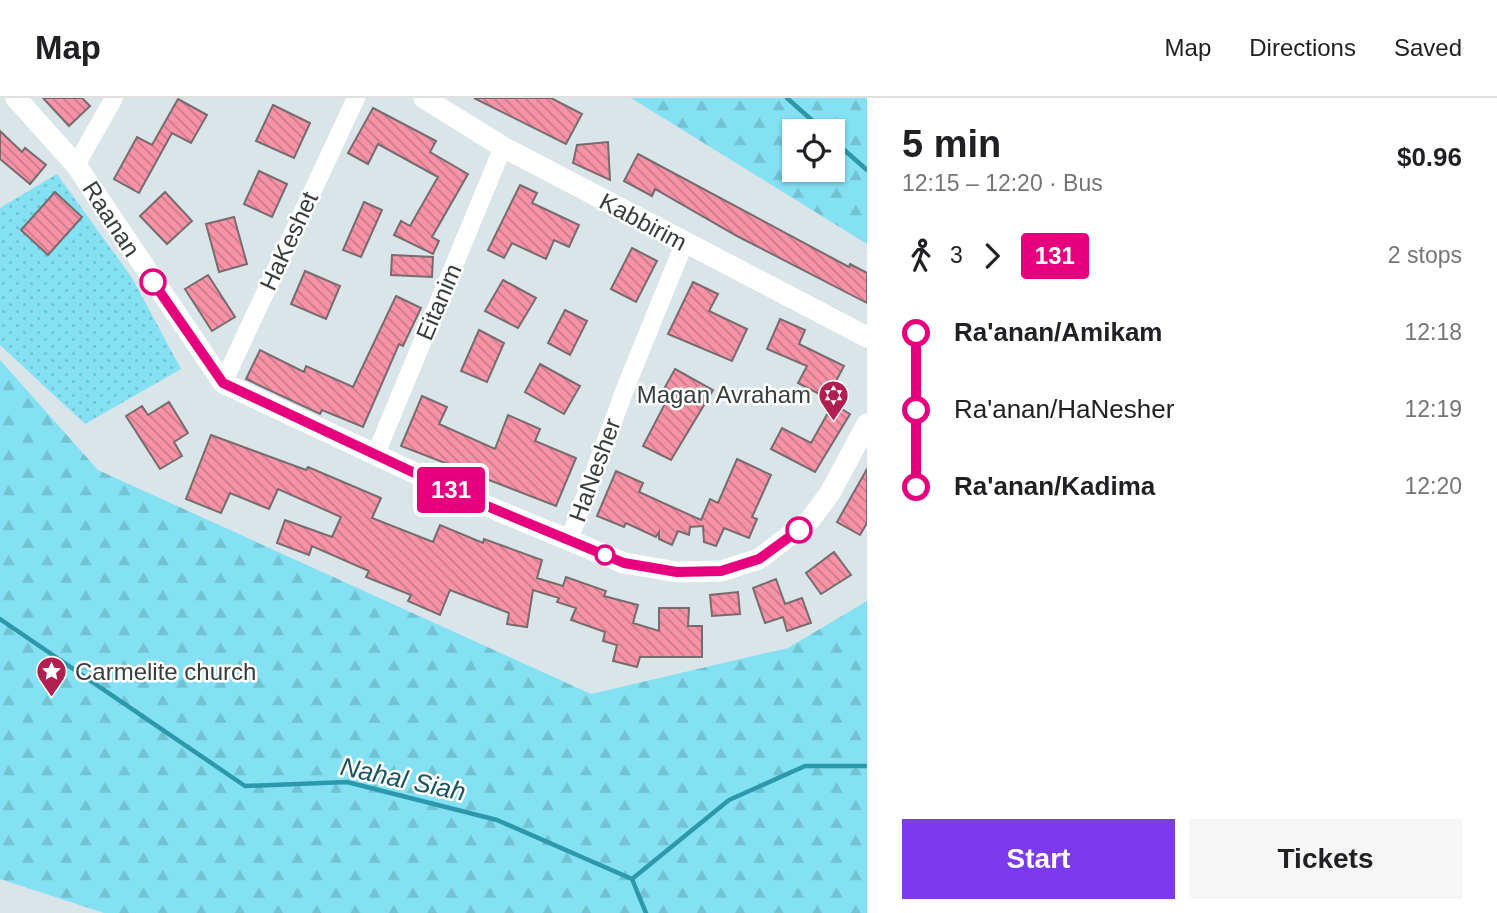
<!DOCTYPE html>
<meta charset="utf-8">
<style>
:root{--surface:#fff;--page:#f6f6f6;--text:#202124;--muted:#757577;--line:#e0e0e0;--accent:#7c3aed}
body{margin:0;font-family:Arial,sans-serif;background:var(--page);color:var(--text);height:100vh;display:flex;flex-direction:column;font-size:26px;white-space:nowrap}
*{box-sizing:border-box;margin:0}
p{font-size:23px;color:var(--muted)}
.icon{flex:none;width:38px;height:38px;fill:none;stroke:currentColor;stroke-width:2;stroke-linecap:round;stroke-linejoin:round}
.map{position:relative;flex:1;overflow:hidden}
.details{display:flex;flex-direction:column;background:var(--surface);width:630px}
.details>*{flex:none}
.badge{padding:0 14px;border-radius:5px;font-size:24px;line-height:46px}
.buttons{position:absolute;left:782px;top:21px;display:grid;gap:14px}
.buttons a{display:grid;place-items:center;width:63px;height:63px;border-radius:0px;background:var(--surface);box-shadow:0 2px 5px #0004;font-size:35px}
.map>.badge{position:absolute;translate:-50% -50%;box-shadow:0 0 0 4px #fff}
.legs{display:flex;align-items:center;gap:10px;height:77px;padding:0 35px;font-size:23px}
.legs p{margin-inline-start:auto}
.head{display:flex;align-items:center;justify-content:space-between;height:119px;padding:0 35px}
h1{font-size:38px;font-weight:800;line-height:52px}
.action{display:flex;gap:14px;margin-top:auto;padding:14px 35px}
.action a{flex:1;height:80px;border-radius:0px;background:var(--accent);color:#fff;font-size:28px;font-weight:800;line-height:80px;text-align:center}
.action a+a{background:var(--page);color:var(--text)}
ul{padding:0 35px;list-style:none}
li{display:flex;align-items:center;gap:24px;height:77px;font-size:26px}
li i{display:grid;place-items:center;width:10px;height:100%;margin:0 9px;background:currentColor}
li i::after{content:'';width:18px;height:18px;margin:-9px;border:5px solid;border-radius:50%;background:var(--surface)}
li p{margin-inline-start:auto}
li:first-child i{background:linear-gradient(#0000 50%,currentColor 0)}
li:last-child i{background:linear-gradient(currentColor 50%,#0000 0)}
header{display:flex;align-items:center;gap:42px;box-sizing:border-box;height:98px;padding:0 35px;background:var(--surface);border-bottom:2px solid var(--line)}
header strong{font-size:33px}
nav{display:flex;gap:38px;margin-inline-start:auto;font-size:24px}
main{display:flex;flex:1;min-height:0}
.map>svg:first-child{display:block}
.forest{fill:url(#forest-firs);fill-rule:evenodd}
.garden{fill:url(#garden-dots)}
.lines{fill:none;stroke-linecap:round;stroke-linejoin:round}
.stream{stroke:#2b99ab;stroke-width:4.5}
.building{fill:url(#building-back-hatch);stroke:#766b6d;stroke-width:2}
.minor{stroke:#fff;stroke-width:18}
.tertiary{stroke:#fff;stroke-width:21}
.line-1-casing{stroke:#fff;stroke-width:16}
.line-1{stroke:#e6007e;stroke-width:10}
.stop-1-dot{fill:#fff;stroke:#e6007e;stroke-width:3.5}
.labels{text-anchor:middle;stroke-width:5;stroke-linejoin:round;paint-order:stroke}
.street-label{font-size:24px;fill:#383d3e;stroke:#fff}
.poi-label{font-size:24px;fill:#383d3e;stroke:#fff;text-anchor:end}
.water-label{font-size:26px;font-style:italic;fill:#19545f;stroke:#fff}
</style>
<header>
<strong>Map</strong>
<nav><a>Map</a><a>Directions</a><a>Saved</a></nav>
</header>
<main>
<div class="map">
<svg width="867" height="815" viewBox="0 0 867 815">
<defs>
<pattern id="forest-firs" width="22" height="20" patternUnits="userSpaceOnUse" patternTransform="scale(1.75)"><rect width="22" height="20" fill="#83e1f3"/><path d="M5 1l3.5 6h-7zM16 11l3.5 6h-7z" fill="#72c2d1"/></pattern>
<pattern id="garden-dots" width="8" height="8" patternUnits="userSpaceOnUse" patternTransform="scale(1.75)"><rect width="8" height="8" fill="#83e1f3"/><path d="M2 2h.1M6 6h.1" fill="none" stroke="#72c2d1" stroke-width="1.8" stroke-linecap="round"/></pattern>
<pattern id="building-back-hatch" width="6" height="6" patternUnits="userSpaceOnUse" patternTransform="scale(1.75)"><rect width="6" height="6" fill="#f893a7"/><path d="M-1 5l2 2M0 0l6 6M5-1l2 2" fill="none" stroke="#ca7989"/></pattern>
</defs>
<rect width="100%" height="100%" fill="#d9e5e8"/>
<path class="forest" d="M631 0H867V146ZM833 33V72H794V33Z
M0 262 98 372 591 596 788 550 867 503V815H104L0 781Z"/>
<path class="garden" d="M57 76 132 180 181 271 85 326 0 247V110Z"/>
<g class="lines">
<path class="stream" d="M787 0 824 33
M833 42 867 72
M0 521 245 688 347 684 497 722 632 781 646 815
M632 781 729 702 805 668H867"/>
</g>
<path class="building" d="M43 0H82L90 8 69 28Z
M474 0H551L582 16 566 46Z
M178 1 207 17 191 45 172 35 139 95 114 81 137 39 152 47Z
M273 7 310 25 294 60 256 43Z
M373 10 436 43 430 54 468 76 432 139 439 143 433 156 394 137 401 123 410 128 438 79 378 46 368 66 348 55Z
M0 33 22 54 25 50 46 67 30 86 0 61Z
M608 44 610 82 573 65 577 47Z
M638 56 849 169 850 166 867 175V205L737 138 655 91 652 98 624 83Z
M259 73 287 86 272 119 244 106Z
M520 87 537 95 532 105 579 127 569 149 554 142 546 161 512 145 504 160 488 152Z
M55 94 82 119 48 157 21 132Z
M165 94 192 123 167 146 140 118Z
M364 104 382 112 361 159 343 152Z
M234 119 247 166 219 174 206 126Z
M632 150 657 163 636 204 611 191Z
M392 157 433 159 432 179 391 177Z
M305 173 340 188 326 221 291 206Z
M208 177 235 219 212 233 185 191Z
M503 182 536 200 518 230 485 213Z
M693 184 718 196 709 213 747 231 732 263 668 236Z
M396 198 421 210 403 248 399 246 363 329 322 312 320 316 246 281 260 252 304 274 306 268 353 289Z
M565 212 587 223 570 257 548 245Z
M780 221 805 232 799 246 844 268 827 300 798 285 807 268 767 251Z
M479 232 504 245 487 284 461 273Z
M540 266 580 288 564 316 525 294Z
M675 271 713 292 671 362 643 348 668 300 661 296Z
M422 298 447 309 439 326 495 351 508 317 540 331 535 343 576 360 556 408 401 348Z
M169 304 188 335 174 344 182 358 160 371 126 318 142 308 148 317Z
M833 306 850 316 815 374 771 351 782 330 811 345Z
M211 337 306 372 308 369 381 400 372 420 433 444 440 427 483 445 484 441 542 462 537 480 563 488 566 479 606 493 604 498 638 507 633 525 659 533V510H689L688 528H702V559H640L637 569 613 563 617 547 603 543 605 534 571 522 576 510 557 504 559 500 533 492 527 529 507 526 509 515 450 492 440 517 408 503 411 497 366 479 369 473 312 448 309 457 277 445 285 422 332 439 341 419 278 391 269 411 230 395 221 415 186 401Z
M737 361 771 377 752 419 757 421 749 440 724 430 716 448 704 444 703 428 690 429 689 437 678 433 672 447 659 441V434L656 439 626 425 624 429 597 418 616 373 643 385 639 394 701 422 710 401 718 405Z
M867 371V425L860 437 837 424Z
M834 454 851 477 821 496 806 475Z
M776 481 785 506 802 500 811 525 787 533 783 519 765 525 753 490Z
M738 494 740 516 712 518 710 497Z"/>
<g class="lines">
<path class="minor" d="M76 67 114 0
M223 285 356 0
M375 358 503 49
M569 442 627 286 684 146"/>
<path class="tertiary" d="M16 0 76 67 223 285 470 401 624 465 677 474 721 473 759 461 810 422 830 395 867 326
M424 0 503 49 867 239"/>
</g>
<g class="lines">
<defs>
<path id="line-1" d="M153 184 223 285 470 401 624 465 677 474 721 473 759 461 799 432"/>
</defs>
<use href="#line-1" class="line-1-casing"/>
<use href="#line-1" class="line-1"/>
</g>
<defs>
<symbol id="synagogue-pin" viewBox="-11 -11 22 30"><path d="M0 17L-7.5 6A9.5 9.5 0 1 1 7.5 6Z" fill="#b01f50" stroke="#fff"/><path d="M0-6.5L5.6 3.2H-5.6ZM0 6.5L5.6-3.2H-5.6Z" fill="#fff"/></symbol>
<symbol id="sight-pin" viewBox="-11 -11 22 30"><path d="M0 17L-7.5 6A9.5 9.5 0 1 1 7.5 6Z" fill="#b01f50" stroke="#fff"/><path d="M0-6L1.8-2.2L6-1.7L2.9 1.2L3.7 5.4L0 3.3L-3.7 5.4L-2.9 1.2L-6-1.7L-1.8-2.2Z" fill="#fff"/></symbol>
</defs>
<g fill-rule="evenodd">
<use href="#synagogue-pin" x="816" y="280" width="35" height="47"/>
<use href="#sight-pin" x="34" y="556" width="35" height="47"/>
</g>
<g class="stop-1-dot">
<circle cx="153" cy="184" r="12"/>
<circle cx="799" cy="432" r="12"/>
<circle cx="605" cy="457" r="9"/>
</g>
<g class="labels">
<g class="street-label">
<text transform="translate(111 121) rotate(57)" y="8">Raanan</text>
<text transform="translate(643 124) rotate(28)" y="8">Kabbirim</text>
<text transform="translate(289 143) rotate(-65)" y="8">HaKeshet</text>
<text transform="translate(439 204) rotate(-67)" y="8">Eitanim</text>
<text transform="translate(595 372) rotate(-70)" y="8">HaNesher</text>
</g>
<g class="poi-label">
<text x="811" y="305">Magan Avraham</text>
<text x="75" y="582" text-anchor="start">Carmelite church</text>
</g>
<g class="water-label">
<text transform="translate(403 681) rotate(12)" y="9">Nahal Siah</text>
</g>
</g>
</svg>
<div class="buttons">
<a><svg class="icon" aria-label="locate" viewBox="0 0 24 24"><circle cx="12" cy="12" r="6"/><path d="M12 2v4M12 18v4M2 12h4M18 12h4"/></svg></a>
</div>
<b class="badge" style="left:451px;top:392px;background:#e6007e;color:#fff">131</b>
</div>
<section class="details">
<div class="head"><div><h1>5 min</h1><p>12:15 – 12:20 · Bus</p></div><b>$0.96</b></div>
<div class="legs"><svg class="icon" aria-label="walk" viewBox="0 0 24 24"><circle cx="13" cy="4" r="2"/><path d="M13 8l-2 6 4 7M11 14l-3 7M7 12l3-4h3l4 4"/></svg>3<svg class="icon" aria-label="forward" viewBox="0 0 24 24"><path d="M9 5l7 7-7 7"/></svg><b class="badge" style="background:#e6007e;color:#fff">131</b><p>2 stops</p></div>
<ul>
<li><i style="color:#e6007e"></i><b>Ra'anan/Amikam</b><p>12:18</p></li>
<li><i style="color:#e6007e"></i><span>Ra'anan/HaNesher</span><p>12:19</p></li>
<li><i style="color:#e6007e"></i><b>Ra'anan/Kadima</b><p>12:20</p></li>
</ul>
<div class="action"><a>Start</a><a>Tickets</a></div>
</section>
</main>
